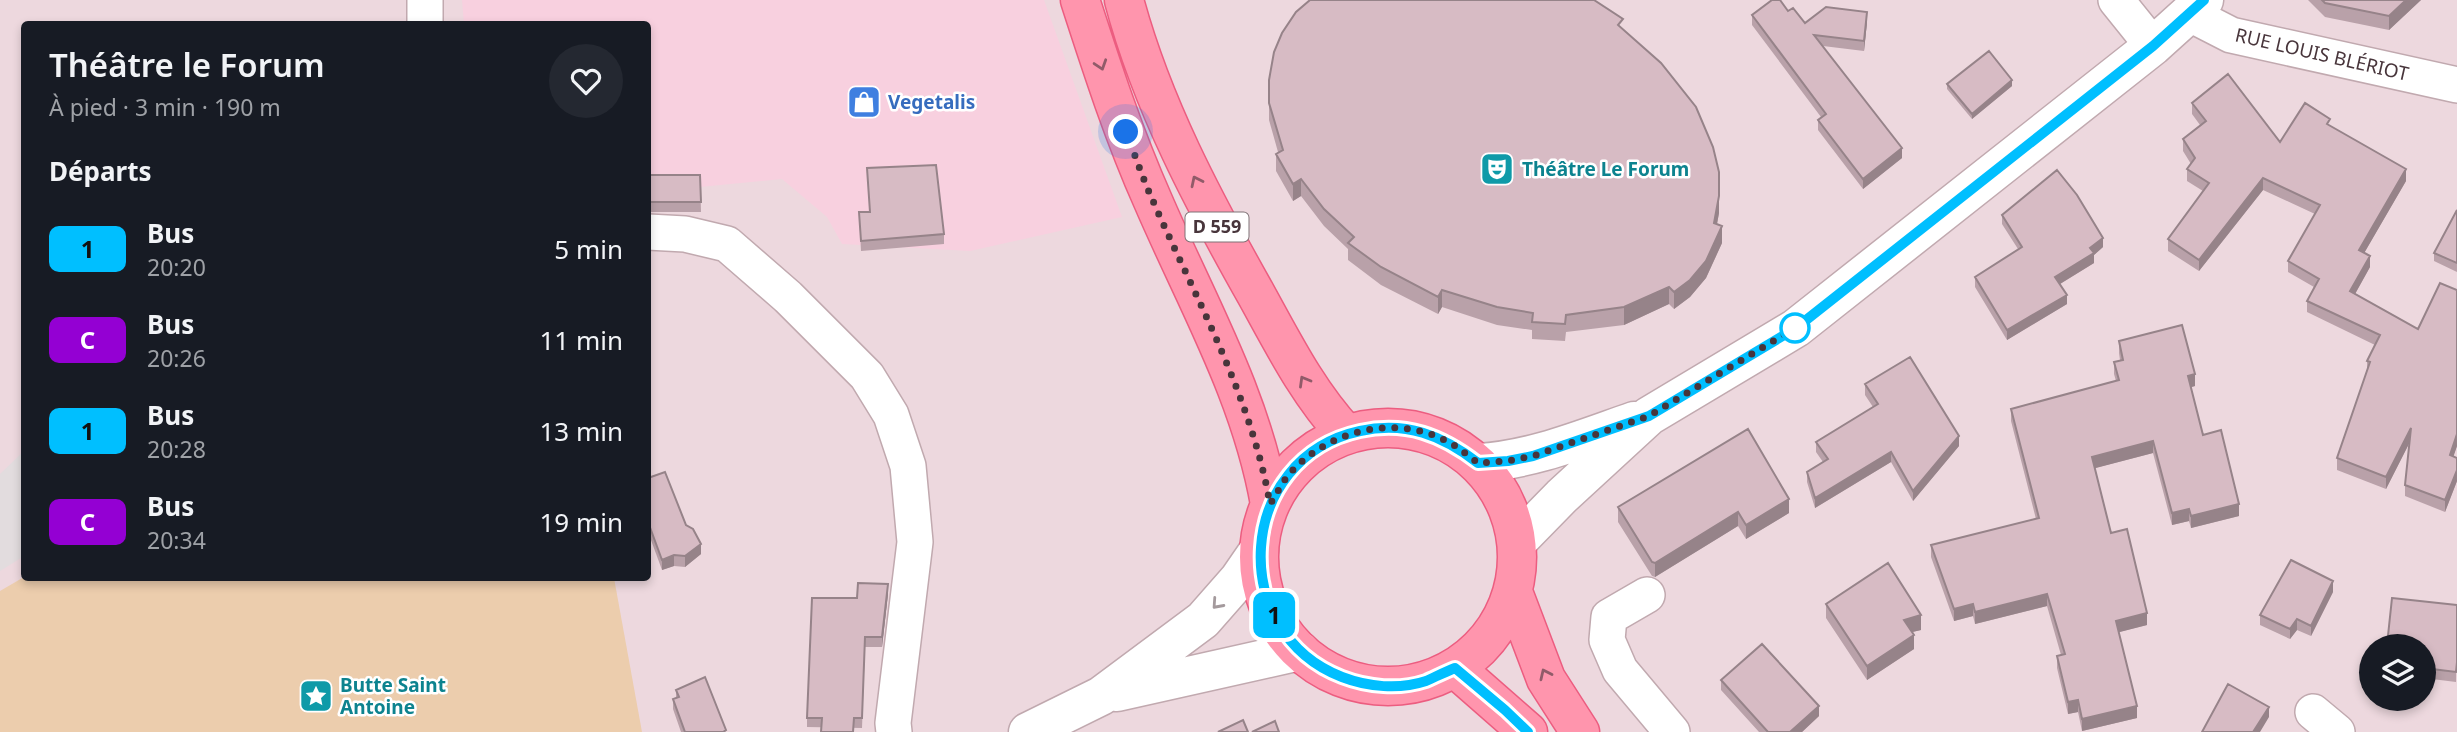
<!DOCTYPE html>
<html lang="fr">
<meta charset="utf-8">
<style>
:root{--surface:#171b24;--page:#242831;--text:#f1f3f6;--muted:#9ea1a6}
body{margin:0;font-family:"Noto Sans",sans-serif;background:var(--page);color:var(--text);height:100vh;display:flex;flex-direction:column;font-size:26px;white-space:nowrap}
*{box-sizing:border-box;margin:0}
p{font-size:23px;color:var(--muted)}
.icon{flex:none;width:38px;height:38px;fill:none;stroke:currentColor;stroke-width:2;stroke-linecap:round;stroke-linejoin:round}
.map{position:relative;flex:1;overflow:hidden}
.side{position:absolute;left:21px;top:21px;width:630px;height:560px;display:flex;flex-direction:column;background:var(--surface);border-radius:7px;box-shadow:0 4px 10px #0003}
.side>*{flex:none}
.badge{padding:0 14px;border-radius:10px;font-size:24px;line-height:46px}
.tools{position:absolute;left:2359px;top:634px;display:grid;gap:14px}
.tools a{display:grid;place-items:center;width:77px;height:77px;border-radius:50%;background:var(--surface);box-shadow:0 4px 10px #0003;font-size:35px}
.you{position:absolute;width:35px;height:35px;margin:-18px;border:5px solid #fff;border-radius:50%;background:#1a73e8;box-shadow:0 0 0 10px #1a73e833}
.map>.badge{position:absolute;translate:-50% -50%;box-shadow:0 0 0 4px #fff}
h2{padding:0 28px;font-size:26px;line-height:63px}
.round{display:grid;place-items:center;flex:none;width:74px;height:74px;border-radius:37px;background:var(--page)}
.summary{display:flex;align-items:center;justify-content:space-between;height:119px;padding:0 28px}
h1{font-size:33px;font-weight:600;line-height:52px}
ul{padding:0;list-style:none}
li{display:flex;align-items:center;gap:21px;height:91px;padding:0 28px}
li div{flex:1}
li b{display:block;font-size:26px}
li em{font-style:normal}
li .badge{min-width:77px;font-weight:700;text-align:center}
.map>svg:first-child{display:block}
.residential{fill:#edd8de;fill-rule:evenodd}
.commercial{fill:#f8d0df}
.green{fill:#eccdad}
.parking{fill:#e2dcde}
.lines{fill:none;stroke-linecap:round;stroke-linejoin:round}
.minor-casing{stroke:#c1a9af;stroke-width:38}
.tertiary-casing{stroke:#c1a9af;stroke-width:41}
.primary-casing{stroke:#ec5d80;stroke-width:41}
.minor{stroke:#fff;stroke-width:35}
.tertiary{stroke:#fff;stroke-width:38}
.primary{stroke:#ff95ad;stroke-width:38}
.wall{fill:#b9a1a9}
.shaded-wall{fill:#968389}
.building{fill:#d7bbc4;stroke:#968389;stroke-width:2}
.oneway{stroke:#915b69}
.oneway2{stroke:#a49a9d}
.line-casing{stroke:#fff;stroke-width:16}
.line{stroke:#00bfff;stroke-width:10}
.walk{stroke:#48353b;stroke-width:7;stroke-dasharray:0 12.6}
.stop-dot{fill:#fff;stroke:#00bfff;stroke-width:3.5}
.labels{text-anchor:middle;stroke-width:5;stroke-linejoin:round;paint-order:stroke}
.shield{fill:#fff;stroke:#7f7276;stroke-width:2}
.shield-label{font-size:18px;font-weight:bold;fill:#48353b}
.street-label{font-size:19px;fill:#48353b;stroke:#fff}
.shop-label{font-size:19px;font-weight:bold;fill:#366cbe;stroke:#fff;text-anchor:start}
.culture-label{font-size:19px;font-weight:bold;fill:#0d838f;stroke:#fff;text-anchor:start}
</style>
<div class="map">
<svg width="2457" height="732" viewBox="0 0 2457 732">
<rect width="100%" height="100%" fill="#f4e7ea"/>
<path class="residential" d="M0 0H2457V732H0ZM24 24H648V578H24ZM2371 646H2424V698H2371Z"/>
<path class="commercial" d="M462 0H1044L1122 217 970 251 842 244 827 217 782 179 648 192V24H464Z"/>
<path class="green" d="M24 577 614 578 642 732H0V591Z"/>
<path class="parking" d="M24 451V556L0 571V474Z"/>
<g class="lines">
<defs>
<path id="minor" d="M425 0V24
M2116 0 2153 46
M2190 14 2231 35 2457 85
M648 232 685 234 727 244 788 297 867 376 891 415 908 466 915 542 893 723 894 732
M1647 595 1609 617 1607 640 1620 670 1672 732
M2313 712 2337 732"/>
<path id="tertiary" d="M1478 463C1532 460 1582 439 1634 421
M1517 542 1562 496 1649 416 1796 328 2153 46 2204 0
M1117 692 1300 651
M1028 732 1101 696 1203 620 1239 579 1259 550"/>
<path id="primary" d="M1080 0C1102 68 1124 136 1153 201 1196 301 1251 395 1270 504
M1124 0C1152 105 1204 202 1257 296 1284 345 1308 393 1346 434
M1259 557a129 129 0 1 1 258 0a129 129 0 1 1-258 0Z
M1513 592 1546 679 1580 732
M1455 668 1528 732"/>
</defs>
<use href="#minor" class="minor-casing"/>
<use href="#tertiary" class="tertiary-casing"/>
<use href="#primary" class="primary-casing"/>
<use href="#minor" class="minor"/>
<use href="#tertiary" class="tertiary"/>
<use href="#primary" class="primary"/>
</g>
<path class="wall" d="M2308 0H2421L2389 30 2325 17Z
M1788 11 1805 23 1867 22 1864 51 1823 46 1902 158 1863 189 1818 130V120L1821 117 1752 25V15Z
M1623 29 1719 213 1717 224 1722 243 1706 278 1690 297 1674 309 1669 304 1624 325 1566 332 1565 341 1532 339V330L1497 325 1442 307 1438 314 1381 285 1348 260V249L1324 226 1301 196 1293 201 1276 171V154L1278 152 1269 120V80Z
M1947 84 2012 86 1972 119 1947 89Z
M2192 103 2280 142 2330 126 2406 181 2364 253 2370 267 2355 294 2418 329 2457 290V446L2453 456 2457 458V481L2445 512 2405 496V485L2409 443 2386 489 2337 470V458L2367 370V361L2375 345 2307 312V301L2314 287 2288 272V261L2315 214 2263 190 2199 271 2168 251V239L2203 191 2187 181V169L2191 164 2183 151V139L2200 125 2192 114Z
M867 168 944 234V244L861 251 859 212H870Z
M648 175H700L701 212H648Z
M2457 210V272L2434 261V253Z
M2002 215 2103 247 2094 255V263L2060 284 2067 304 2007 340 1975 287V277L2018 249 2002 224Z
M2119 341 2195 386 2191 387 2203 435 2239 516 2191 528 2189 521 2172 525 2153 453 2095 468 2111 533 2147 625 2119 632 2137 718 2082 731 2078 712 2068 714 2057 668V656L2061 655 2047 606 1975 624 1973 616 1954 621 1931 557V545L2036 519 2011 421V409L2116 381 2114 374V362L2120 360 2119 353Z
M1865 384 1959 446 1913 501 1891 462 1815 508 1807 482V472L1823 462 1816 452V442L1873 407 1865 395Z
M648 478 686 525 701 554 685 567 674 566 662 570 648 532Z
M1618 507 1789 513 1746 539 1738 526 1655 577 1652 576 1618 522Z
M2333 592 2311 636 2297 630 2290 639 2260 625V615Z
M888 594 882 647H865L862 728 807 727V718L857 598Z
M2392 598 2457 605 2456 682 2424 678V646H2387Z
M1826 604 1921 630 1912 632 1914 649 1867 680 1826 618Z
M1721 680 1819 716 1802 732H1759L1721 690Z
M676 690 726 732H681L673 709V699L676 698Z"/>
<path class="shaded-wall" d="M2406 0H2421L2389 30V16Z
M1867 12V22L1864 51V41Z
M2012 80V86L1972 119V114Z
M1902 148V158L1863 189V179Z
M2406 169V181L2359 262V250Z
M2263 178V190L2199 271V260Z
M1301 179V196L1293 201V184Z
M1719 196V213L1714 240V223Z
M1722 226V243L1706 278 1690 297 1674 309V292Z
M2103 238V247L2094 255V263L2055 287V277Z
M2370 256V267L2350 303V291Z
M1669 287V304L1624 325V307Z
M1442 290V307L1438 314V297Z
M2067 295V304L2007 340V330Z
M2195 374V386L2188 388V376Z
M2411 428V440L2386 489V477Z
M2457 434V446L2450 467V455Z
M1959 436V446L1913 501V491Z
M2153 441V453L2092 469V457Z
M1891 452V462L1815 508V498Z
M2457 470V481L2445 512V500Z
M1789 499V513L1746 539V525Z
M2239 504V516L2191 528V516Z
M2189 509V521L2172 525V513Z
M1738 512V526L1655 577V563Z
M701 544V554L685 567V556Z
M674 555V566L662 570V560Z
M2333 581V592L2311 636V626Z
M888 584V594L882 647V637Z
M2047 594V606L1975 624V612Z
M1973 604V616L1954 621V609Z
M2147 613V625L2116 633V621Z
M1921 615V630L1904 634V620Z
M2297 619V630L2290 639V629Z
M1914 635V649L1867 680V666Z
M2078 700V712L2068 714V702Z
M1819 706V716L1802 732H1790Z
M2137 706V718L2082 731V719Z
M2269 707V717L2260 732H2253Z"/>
<path class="building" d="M1310 0H1594L1623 19 1618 25 1661 63 1696 107 1713 147 1719 172V196L1714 223 1722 226 1706 261 1690 280 1674 292 1669 287 1624 307 1566 315 1565 324 1532 322 1533 313 1497 307 1442 290 1438 297 1381 267 1348 243 1354 237 1324 209 1301 179 1293 184 1276 154 1283 150 1269 103V80L1274 52 1282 33 1296 12Z
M1772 0H1780L1788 11 1793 8 1805 23 1826 7 1867 12 1864 41 1814 35 1902 148 1863 179 1818 120 1826 114 1752 15Z
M2322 0H2406L2389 16 2325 3Z
M1989 51 2012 80 1972 114 1947 84Z
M2228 74 2280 142 2305 103 2330 119 2327 124 2406 169 2359 250 2370 256 2350 291 2418 329 2440 283 2457 290V434L2450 455 2457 458V470L2445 500 2405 485 2411 428 2386 477 2337 458 2370 362 2367 361 2380 335 2307 301 2319 279 2288 261 2320 205 2263 178 2199 260 2168 239 2209 183 2187 169 2195 158 2183 139 2206 121 2192 103Z
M936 165 944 234 861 241 859 212H870L867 168Z
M2057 170 2077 195 2103 238 2090 248 2094 253 2055 277 2067 295 2007 330 1975 277 2022 247 2002 215Z
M648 175H700L701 202H648Z
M2457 210V263L2434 253Z
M2182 325 2195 374 2188 376 2203 435 2221 430 2239 504 2191 516 2189 509 2172 513 2153 441 2092 457 2111 533 2127 529 2147 613 2116 621 2137 706 2082 719 2078 700 2068 702 2057 656 2065 654 2047 594 1975 612 1973 604 1954 609 1931 545 2039 518 2011 409 2119 380 2114 362 2123 360 2119 341Z
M1910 357 1959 436 1913 491 1891 452 1815 498 1807 472 1828 459 1816 442 1878 404 1865 384Z
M1748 429 1789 499 1746 525 1738 512 1655 563 1652 562 1618 507Z
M665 472 686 525 693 529 701 544 685 556 674 555 662 560 648 522V478Z
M2291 560 2333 581 2311 626 2297 619 2290 629 2260 615Z
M1888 563 1921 615 1904 620 1914 635 1867 666 1826 604Z
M858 583 888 584 882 637H865L862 718H854L853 732H821L822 718H807L812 598H857Z
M2392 598 2457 605V662L2456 672 2424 668V646L2387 645Z
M1762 644 1819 706 1790 732H1768L1721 680Z
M705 677 726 730 723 732H685L673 699 679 697 676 690Z
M2228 684 2269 707 2253 732H2202Z
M1243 720 1248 732H1218Z
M1275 721 1279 732H1252Z"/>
<defs><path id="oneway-chevron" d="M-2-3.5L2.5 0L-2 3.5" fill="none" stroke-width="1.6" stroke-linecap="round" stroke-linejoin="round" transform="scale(1.75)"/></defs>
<g class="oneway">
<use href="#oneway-chevron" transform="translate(1101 65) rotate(72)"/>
<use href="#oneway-chevron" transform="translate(1196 181) rotate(-116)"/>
<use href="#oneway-chevron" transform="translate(1304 381) rotate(-120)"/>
<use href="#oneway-chevron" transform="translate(1545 674) rotate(-115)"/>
</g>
<use class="oneway2" href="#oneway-chevron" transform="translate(1217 604) rotate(132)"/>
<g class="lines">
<defs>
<path id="line" d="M1528 732 1505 710 1455 668C1445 672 1435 677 1426 681 1399 690 1368 687 1342 677 1226 632 1236 458 1360 431 1406 421 1442 435 1478 463L1508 461 1533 456 1649 416 1796 328 2153 46 2204 0"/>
</defs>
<use href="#line" class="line-casing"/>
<use href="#line" class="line"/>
<path class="walk" d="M1126 132C1135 155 1143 179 1153 201 1197 301 1251 396 1270 504 1277 494 1282 482 1290 473 1332 427 1403 412 1457 447 1464 452 1471 458 1478 463L1508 461 1533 456 1649 416 1795 328"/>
</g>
<defs>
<symbol id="shop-square" viewBox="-11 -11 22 22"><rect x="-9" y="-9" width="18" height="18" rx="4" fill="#3f7fe0" stroke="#fff"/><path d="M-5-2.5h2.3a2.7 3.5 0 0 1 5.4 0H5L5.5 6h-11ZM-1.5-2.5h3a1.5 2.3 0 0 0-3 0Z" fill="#fff"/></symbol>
<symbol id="theatre-square" viewBox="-11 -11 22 22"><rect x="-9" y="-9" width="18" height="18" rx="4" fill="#0f9aa8" stroke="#fff"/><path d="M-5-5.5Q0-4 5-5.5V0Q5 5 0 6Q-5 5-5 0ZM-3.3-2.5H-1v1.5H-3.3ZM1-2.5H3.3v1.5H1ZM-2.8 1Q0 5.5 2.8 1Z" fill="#fff"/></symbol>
<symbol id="sight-square" viewBox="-11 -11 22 22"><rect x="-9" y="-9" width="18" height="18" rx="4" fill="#0f9aa8" stroke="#fff"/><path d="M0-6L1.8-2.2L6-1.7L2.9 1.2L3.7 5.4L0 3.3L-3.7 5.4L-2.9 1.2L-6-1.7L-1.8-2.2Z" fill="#fff"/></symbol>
</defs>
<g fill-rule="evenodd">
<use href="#shop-square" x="845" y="83" width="38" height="38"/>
<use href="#theatre-square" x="1478" y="150" width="38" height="38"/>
<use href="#sight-square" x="297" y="677" width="38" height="38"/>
</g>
<circle class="stop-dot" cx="1795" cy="328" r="14"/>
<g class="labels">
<rect class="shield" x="1185.5" y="212.5" width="63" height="29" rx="5"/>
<g class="shield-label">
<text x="1217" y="233">D 559</text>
</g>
<g class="street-label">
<text transform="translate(2322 54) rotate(13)" y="7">RUE LOUIS BLÉRIOT</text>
</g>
<g class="shop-label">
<text x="888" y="109">Vegetalis</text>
</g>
<g class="culture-label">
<text x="1522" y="176">Théâtre Le Forum</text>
<text x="340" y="692">Butte Saint<tspan x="340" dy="22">Antoine</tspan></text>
</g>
</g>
</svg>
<div class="tools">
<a><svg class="icon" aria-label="layers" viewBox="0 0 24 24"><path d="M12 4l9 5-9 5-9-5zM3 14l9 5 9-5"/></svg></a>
</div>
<div class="you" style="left:1126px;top:132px"></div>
<b class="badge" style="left:1274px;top:615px;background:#00bfff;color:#111">1</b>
<section class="side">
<div class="summary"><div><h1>Théâtre le Forum</h1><p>À pied · 3 min · 190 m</p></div><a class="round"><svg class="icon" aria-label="heart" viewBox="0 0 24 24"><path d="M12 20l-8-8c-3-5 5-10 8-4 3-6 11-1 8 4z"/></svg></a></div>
<h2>Départs</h2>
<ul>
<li><span class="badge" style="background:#00bfff;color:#111">1</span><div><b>Bus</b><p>20:20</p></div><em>5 min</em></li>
<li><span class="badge" style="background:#9400d3;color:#fff">C</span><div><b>Bus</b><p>20:26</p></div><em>11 min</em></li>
<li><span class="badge" style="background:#00bfff;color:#111">1</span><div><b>Bus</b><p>20:28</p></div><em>13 min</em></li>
<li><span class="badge" style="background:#9400d3;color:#fff">C</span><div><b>Bus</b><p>20:34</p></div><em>19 min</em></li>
</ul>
</section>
</div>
